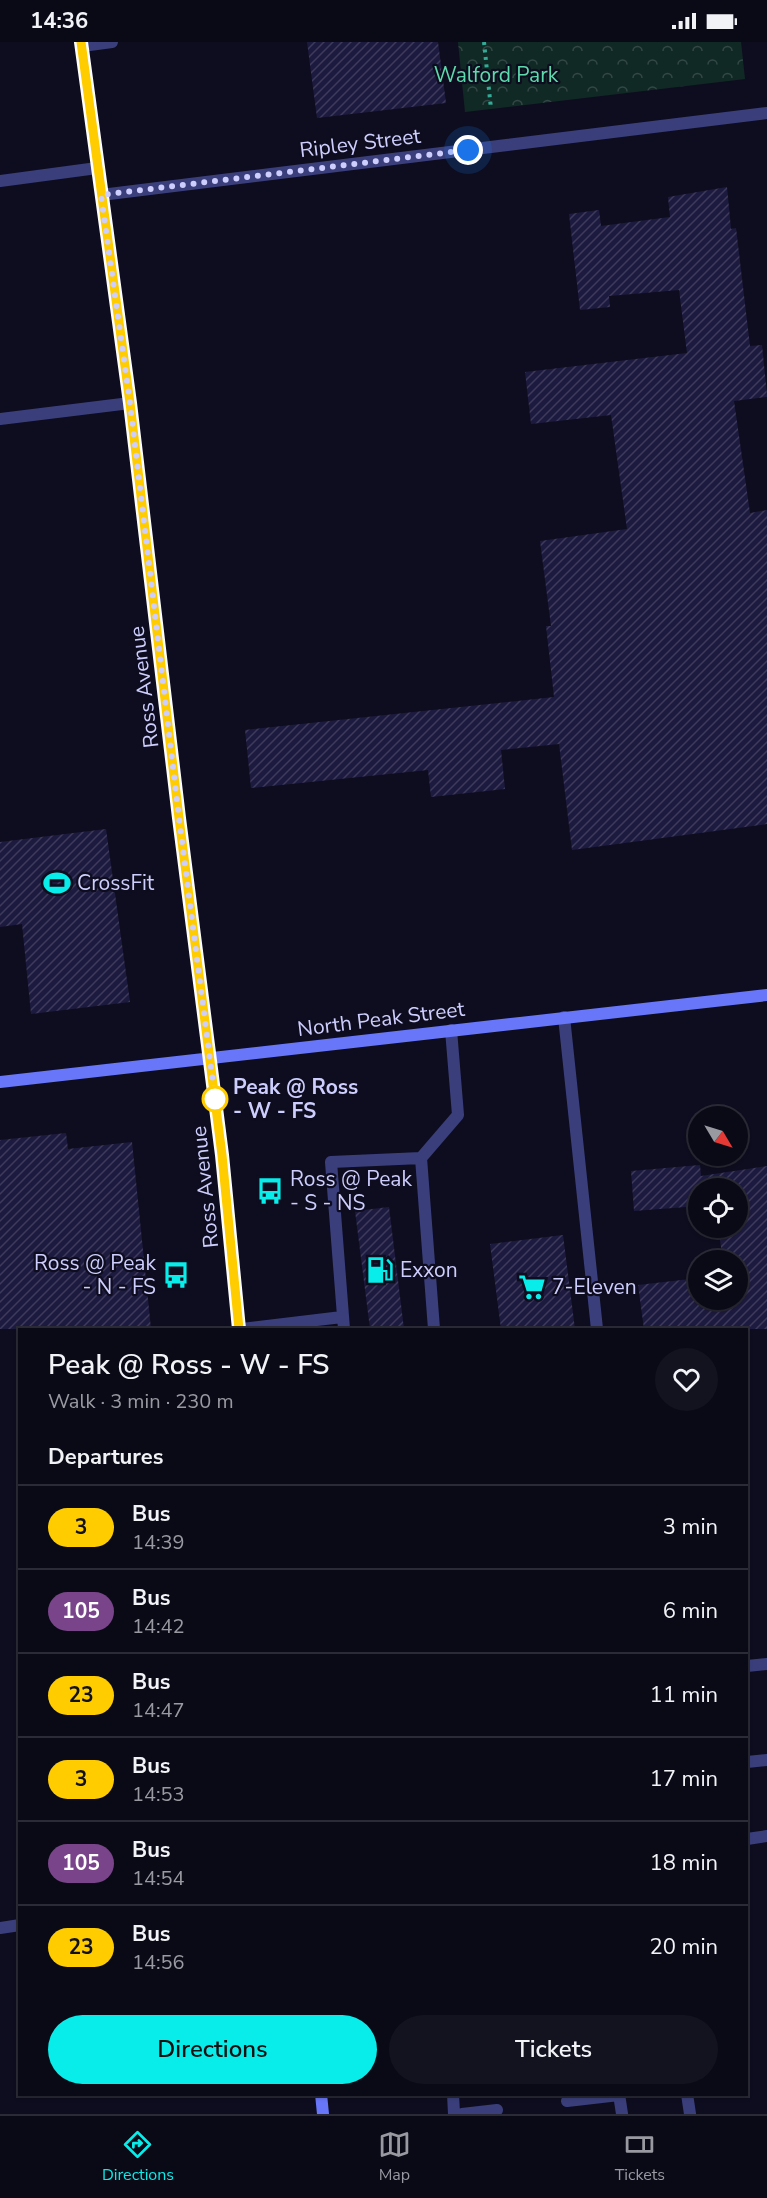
<!DOCTYPE html>
<meta charset="utf-8">
<style>
:root{--surface:#0a0a17;--page:#131320;--text:#f1f3f6;--muted:#999aa1;--line:#2a2b36;--accent:#09edea}
body{margin:0;font-family:"Nunito Sans",sans-serif;background:var(--page);color:var(--text);height:100vh;display:flex;flex-direction:column;font-size:22px;white-space:nowrap}
*{box-sizing:border-box;margin:0}
p{font-size:20px;color:var(--muted)}
.icon{flex:none;width:33px;height:33px;fill:none;stroke:currentColor;stroke-width:2;stroke-linecap:round;stroke-linejoin:round}
.map{position:relative;flex:1;overflow:hidden}
.side{position:absolute;left:18px;top:1286px;width:730px;height:768px;display:flex;flex-direction:column;background:var(--surface);border-radius:0px;box-shadow:0 2px 4px #0004,0 0 0 2px var(--line)}
.side>*{flex:none}
.badge{padding:0 12px;border-radius:20px;font-size:21px;line-height:39px}
.needle{width:39px;rotate:128deg}
.fabs{position:absolute;left:688px;top:1064px;display:grid;gap:12px}
.fabs a{display:grid;place-items:center;width:60px;height:60px;border-radius:50%;background:var(--surface);box-shadow:0 2px 4px #0004,0 0 0 2px var(--line);font-size:30px}
.you{position:absolute;width:30px;height:30px;margin:-15px;border:4px solid #fff;border-radius:50%;background:#1a73e8;box-shadow:0 0 0 9px #1a73e833}
.map>.badge{position:absolute;translate:-50% -50%;box-shadow:0 0 0 3px #fff}
h2{padding:0 30px;font-size:22px;line-height:54px}
.round{display:grid;place-items:center;flex:none;width:63px;height:63px;border-radius:32px;background:var(--page)}
.overview{display:flex;align-items:center;justify-content:space-between;height:102px;padding:0 30px}
h1{font-size:28px;font-weight:600;line-height:45px}
.action{display:flex;gap:12px;margin-top:auto;padding:12px 30px}
.action a{flex:1;height:69px;border-radius:36px;background:var(--accent);color:#111;font-size:24px;font-weight:600;line-height:69px;text-align:center}
.action a+a{background:var(--page);color:var(--text)}
ul{padding:0;list-style:none}
li{display:flex;align-items:center;gap:18px;height:84px;padding:0 30px;border-top:2px solid var(--line)}
li div{flex:1}
li b{display:block;font-size:22px}
li em{font-style:normal}
li .badge{min-width:66px;font-weight:700;text-align:center}
.status{display:flex;justify-content:space-between;align-items:center;height:42px;padding:0 30px;background:var(--surface);direction:ltr}
.status svg{height:16px;fill:currentColor}
.menu{display:flex;justify-content:space-around;align-items:center;height:84px;border-top:2px solid var(--line);background:var(--surface);font-size:16px;color:var(--muted)}
.menu a{display:grid;justify-items:center;gap:3px}
.menu .current{color:var(--accent)}
.map>svg:first-child{display:block}
.forest{fill:url(#forest-crowns)}
.building{fill:url(#building-hatch)}
.lines{fill:none;stroke-linecap:round;stroke-linejoin:round}
.path{stroke:#32ac97;stroke-width:4;stroke-dasharray:3 4.5;stroke-linecap:butt}
.service{stroke:#3a3f7c;stroke-width:12}
.minor{stroke:#3a3f7c;stroke-width:12}
.secondary{stroke:#6876f9;stroke-width:12}
.line-casing{stroke:#fff;stroke-width:14}
.line{stroke:#fc0;stroke-width:9}
.walk{stroke:#cdcefd;stroke-width:6;stroke-dasharray:0 10.8}
.stop-dot{fill:#fff;stroke:#fc0;stroke-width:3}
.labels{text-anchor:middle;stroke-width:4.5;stroke-linejoin:round;paint-order:stroke}
.park-label{font-size:21px;fill:#5ddaac;stroke:#0e0d1f}
.street-label{font-size:21px;fill:#cdcefd;stroke:#0e0d1f}
.poi-label{font-size:21px;fill:#cdcefd;stroke:#0e0d1f;text-anchor:start}
.stop-label{font-size:21px;font-weight:bold;fill:#cdcefd;stroke:#0e0d1f;text-anchor:start}
</style>
<div class="status"><b>14:36</b><svg viewBox="0 0 49 12"><path d="M0 12V9h3v3zM5 12V6h3v6zM10 12V3h3v9zM15 12V0h3v12zM26 1h20v11H26zM47 4h2v5h-2z"/></svg></div>
<div class="map">
<svg width="767" height="2072" viewBox="0 0 767 2072">
<defs>
<pattern id="forest-crowns" width="20" height="18" patternUnits="userSpaceOnUse" patternTransform="scale(1.5)"><rect width="20" height="18" fill="#112925"/><path d="M2 6a3 3 0 1 1 6 0M12 15a3 3 0 1 1 6 0" fill="none" stroke="#324746"/></pattern>
<pattern id="building-hatch" width="6" height="6" patternUnits="userSpaceOnUse" patternTransform="scale(1.5)"><rect width="6" height="6" fill="#1d1a3f"/><path d="M-1 1l2-2M0 6l6-6M5 7l2-2" fill="none" stroke="#3d3a5c"/></pattern>
</defs>
<rect width="100%" height="100%" fill="#0e0d1f"/>
<path class="forest" d="M458 0H741L745 37 465 70Z"/>
<path class="building" d="M307 0H438L446 61 317 76Z
M727 145 731 187 736 186 750 304 762 303 767 353V355L734 359 750 471 767 468V782L572 808 559 702 501 708 505 747 431 755 428 728 251 746 245 688 554 655 546 584H551L540 499 627 487 611 373 531 382 525 330 687 311 679 248 609 254 610 265 580 268 569 172 599 168 601 184 670 175 668 155Z
M106 787 130 960 31 972 22 882 0 885V800Z
M66 1091 68 1107 132 1100 151 1287H0V1098Z
M700 1123 701 1134 767 1124V1287H644L638 1243 699 1236V1257H738V1218H723L718 1185H738V1146H699V1164L634 1169 631 1129Z
M389 1165 404 1287H370L355 1169Z
M563 1193 575 1287H501L490 1202Z"/>
<g class="lines">
<path class="path" d="M484 0 491 67"/>
<path class="service" d="M82 4 112 0
M0 139 97 126
M0 377 130 361
M564 975 597 1287
M242 1287 342 1275
M344 1287 331 1120 421 1116
M434 1287 421 1116 458 1073 451 988
M747 1720 767 1718
M747 1797 767 1794
M0 1886 20 1883
M453 2052 454 2072
M619 2052 622 2072
M687 2052 690 2072
M567 2059 619 2053
M462 2072 497 2068"/>
<path class="minor" d="M101 153 767 71
M747 1624 767 1622"/>
<path class="secondary" d="M81 0 130 361 179 776 222 1113 239 1287
M0 1040 767 953
M321 2052 323 2072"/>
</g>
<g class="lines">
<defs>
<path id="line" d="M81 0 130 361 179 776 222 1113 239 1287"/>
</defs>
<use href="#line" class="line-casing"/>
<use href="#line" class="line"/>
<path class="walk" d="M215 1057 179 776 130 361 101 153 468 108"/>
</g>
<defs>
<symbol id="stadium-bare" viewBox="-9 -9 18 18"><path d="M0-5a6.5 5 0 1 0 0 10a6.5 5 0 1 0 0-10ZM-3.5-1.8h7v3.6h-7Z" fill="#09edea" stroke="#0e0d1f" stroke-width="2.5" paint-order="stroke"/></symbol>
<symbol id="bus-bare" viewBox="-9 -9 18 18"><path d="M-5-6H5V4H4V6H2V4H-2V6H-4V4H-5ZM-3.5-4V0h7V-4ZM-3.5 1.2v1.5H-2V1.2ZM2 1.2v1.5H3.5V1.2Z" fill="#09edea" stroke="#0e0d1f" stroke-width="2.5" paint-order="stroke"/></symbol>
<symbol id="fuel-bare" viewBox="-9 -9 18 18"><path d="M-5.5-6h7V0h2V4h1.3V-2.5L3-4.5l.8-.8L6-3V5H2.5V1h-1V6h-7ZM-4.2-4.7v3.2H.2V-4.7Z" fill="#09edea" stroke="#0e0d1f" stroke-width="2.5" paint-order="stroke"/></symbol>
<symbol id="supermarket-bare" viewBox="-9 -9 18 18"><path d="M-6-5.5h2.5l.6 2H6L4.5 2H-2.5L-4.4-4H-6ZM-1.5 3.2a1.3 1.3 0 1 0 .1 0ZM3 3.2a1.3 1.3 0 1 0 .1 0Z" fill="#09edea" stroke="#0e0d1f" stroke-width="2.5" paint-order="stroke"/></symbol>
</defs>
<g fill-rule="evenodd">
<use href="#stadium-bare" x="38" y="822" width="38" height="38"/>
<use href="#bus-bare" x="251" y="1130" width="38" height="38"/>
<use href="#fuel-bare" x="361" y="1209" width="38" height="38"/>
<use href="#bus-bare" x="157" y="1214" width="38" height="38"/>
<use href="#supermarket-bare" x="513" y="1226" width="38" height="38"/>
</g>
<circle class="stop-dot" cx="215" cy="1057" r="12"/>
<g class="labels">
<g class="park-label">
<text x="496" y="40">Walford Park</text>
</g>
<g class="street-label">
<text transform="translate(360 101) rotate(-7)" y="7">Ripley Street</text>
<text transform="translate(144 645) rotate(-97)" y="7">Ross Avenue</text>
<text transform="translate(381 977) rotate(-7)" y="7">North Peak Street</text>
<text transform="translate(205 1145) rotate(-96)" y="7">Ross Avenue</text>
</g>
<g class="poi-label">
<text x="77" y="848">CrossFit</text>
<text x="290" y="1144">Ross @ Peak<tspan x="290" dy="24">- S - NS</tspan></text>
<text x="156" y="1228" text-anchor="end">Ross @ Peak<tspan x="156" dy="24">- N - FS</tspan></text>
<text x="400" y="1235">Exxon</text>
<text x="552" y="1252">7-Eleven</text>
</g>
<g class="stop-label">
<text x="233" y="1052">Peak @ Ross<tspan x="233" dy="24">- W - FS</tspan></text>
</g>
</g>
</svg>
<div class="fabs">
<a><svg class="needle" viewBox="-14 -14 28 28"><path d="M0-13l5 13h-10z" fill="#e53935"/><path d="M0 13l5-13h-10z" fill="#999aa1"/></svg></a>
<a><svg class="icon" aria-label="locate" viewBox="0 0 24 24"><circle cx="12" cy="12" r="6"/><path d="M12 2v4M12 18v4M2 12h4M18 12h4"/></svg></a>
<a><svg class="icon" aria-label="layers" viewBox="0 0 24 24"><path d="M12 4l9 5-9 5-9-5zM3 14l9 5 9-5"/></svg></a>
</div>
<div class="you" style="left:468px;top:108px"></div>
<section class="side">
<div class="overview"><div><h1>Peak @ Ross - W - FS</h1><p>Walk · 3 min · 230 m</p></div><a class="round"><svg class="icon" aria-label="heart" viewBox="0 0 24 24"><path d="M12 20l-8-8c-3-5 5-10 8-4 3-6 11-1 8 4z"/></svg></a></div>
<h2>Departures</h2>
<ul>
<li><span class="badge" style="background:#fc0;color:#111">3</span><div><b>Bus</b><p>14:39</p></div><em>3 min</em></li>
<li><span class="badge" style="background:#794489;color:#fff">105</span><div><b>Bus</b><p>14:42</p></div><em>6 min</em></li>
<li><span class="badge" style="background:#fc0;color:#111">23</span><div><b>Bus</b><p>14:47</p></div><em>11 min</em></li>
<li><span class="badge" style="background:#fc0;color:#111">3</span><div><b>Bus</b><p>14:53</p></div><em>17 min</em></li>
<li><span class="badge" style="background:#794489;color:#fff">105</span><div><b>Bus</b><p>14:54</p></div><em>18 min</em></li>
<li><span class="badge" style="background:#fc0;color:#111">23</span><div><b>Bus</b><p>14:56</p></div><em>20 min</em></li>
</ul>
<div class="action"><a>Directions</a><a>Tickets</a></div>
</section>
</div>
<nav class="menu">
<a class="current"><svg class="icon" aria-label="directions" viewBox="0 0 24 24"><path d="M12 3l9 9-9 9-9-9zM9 14v-3h6M13 9l2 2-2 2"/></svg>Directions</a>
<a><svg class="icon" aria-label="map" viewBox="0 0 24 24"><path d="M3 6l6-2 6 2 6-2v14l-6 2-6-2-6 2zM9 4v14M15 6v14"/></svg>Map</a>
<a><svg class="icon" aria-label="tickets" viewBox="0 0 24 24"><path d="M3 7h18v10H3zM15 7v10"/></svg>Tickets</a>
</nav>
